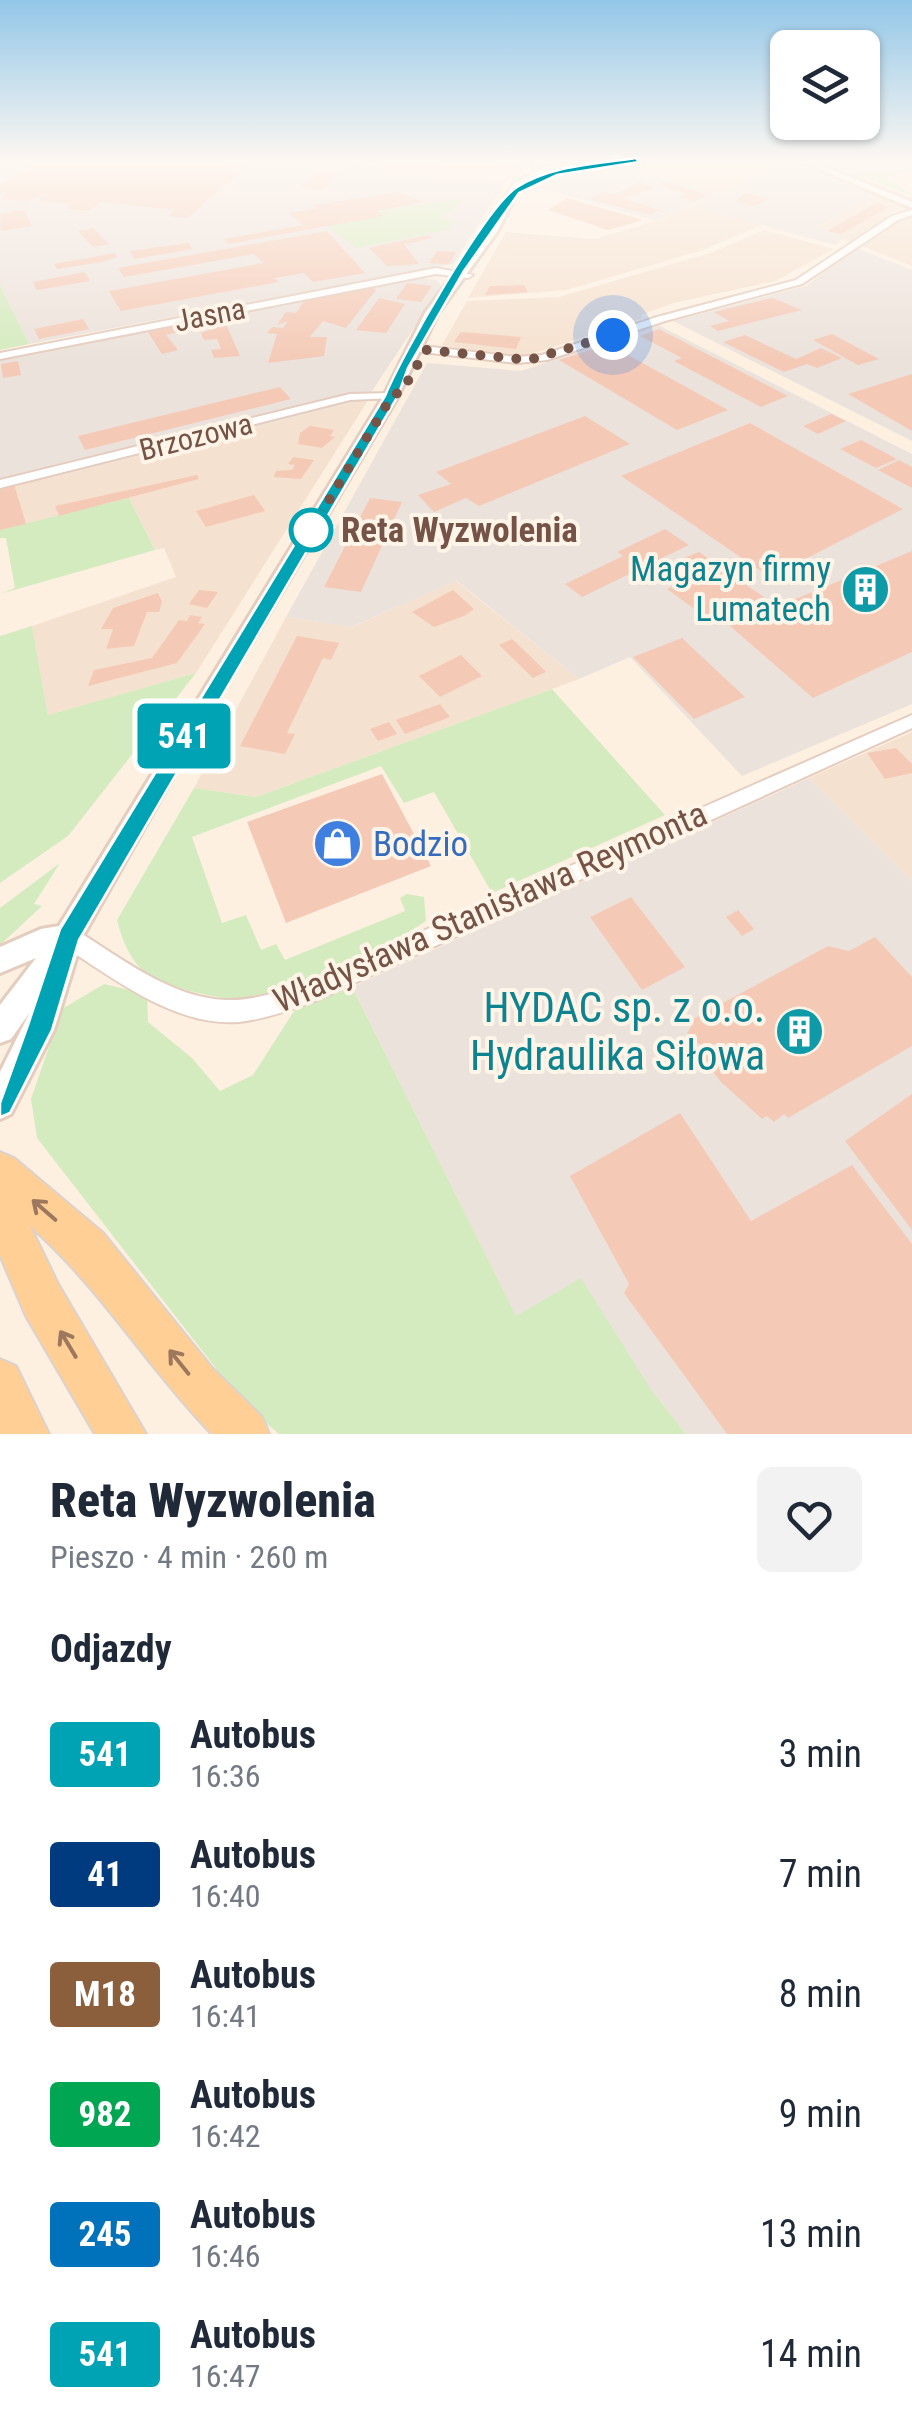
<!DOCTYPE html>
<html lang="pl">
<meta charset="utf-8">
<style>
:root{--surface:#fff;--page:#f2f2f3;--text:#1f2937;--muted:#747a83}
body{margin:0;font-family:"Roboto Condensed",sans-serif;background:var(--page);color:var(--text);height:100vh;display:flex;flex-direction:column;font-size:38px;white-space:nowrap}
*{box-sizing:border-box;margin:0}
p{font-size:32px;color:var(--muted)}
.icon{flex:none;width:55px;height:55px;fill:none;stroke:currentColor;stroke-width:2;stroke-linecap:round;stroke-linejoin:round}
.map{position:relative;height:1434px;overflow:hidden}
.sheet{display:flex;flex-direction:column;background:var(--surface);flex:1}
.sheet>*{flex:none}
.badge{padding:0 20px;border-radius:8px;font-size:35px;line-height:65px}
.tools{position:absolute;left:770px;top:30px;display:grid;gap:20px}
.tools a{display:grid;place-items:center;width:110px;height:110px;border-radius:15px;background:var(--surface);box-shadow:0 2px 8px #0004;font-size:50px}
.you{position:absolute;width:50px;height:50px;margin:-25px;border:8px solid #fff;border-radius:50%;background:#1a73e8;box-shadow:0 0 0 15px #1a73e833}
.map>.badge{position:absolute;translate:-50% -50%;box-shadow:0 0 0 5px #fff}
h2{padding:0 50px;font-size:38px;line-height:90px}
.round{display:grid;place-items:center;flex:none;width:105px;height:105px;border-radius:15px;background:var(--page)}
.summary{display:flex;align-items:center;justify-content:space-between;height:170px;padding:0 50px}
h1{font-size:48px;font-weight:800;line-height:75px}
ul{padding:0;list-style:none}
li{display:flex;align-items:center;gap:30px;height:120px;padding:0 50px}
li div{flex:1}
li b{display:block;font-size:38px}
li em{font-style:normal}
li .badge{min-width:110px;font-weight:700;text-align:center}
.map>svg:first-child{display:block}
.residential{fill:#f5e1cf}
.commercial{fill:#feddd4}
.industrial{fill:#ece2dc}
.green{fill:#d4ebbf}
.building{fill:#f4cab7}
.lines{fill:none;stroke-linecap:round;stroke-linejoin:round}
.minor-casing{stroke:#e4cdbf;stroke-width:4}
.tertiary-casing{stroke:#e4cdbf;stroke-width:6}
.primary-casing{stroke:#dbd2cf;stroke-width:4}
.minor{fill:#fff;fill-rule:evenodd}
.tertiary{fill:#fff;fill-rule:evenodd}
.primary{fill:#ffcf96;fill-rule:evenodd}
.oneway{stroke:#9e785e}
.line{fill:#00a3b4;stroke:#fff;stroke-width:2.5}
.walk{stroke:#755346;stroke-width:10;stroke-dasharray:0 18}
.stop-dot{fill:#fff;stroke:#00a3b4;stroke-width:5}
.labels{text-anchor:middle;stroke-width:8;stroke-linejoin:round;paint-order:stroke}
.far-street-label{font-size:30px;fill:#755346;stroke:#fff4e8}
.stop-label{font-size:35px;font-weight:bold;fill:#755346;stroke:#fff4e8;text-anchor:start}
.culture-label{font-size:35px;fill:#0d838f;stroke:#fff4e8;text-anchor:end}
.shop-label{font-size:35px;fill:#366cbe;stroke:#fff4e8;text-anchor:start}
.street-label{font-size:35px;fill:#755346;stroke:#fff4e8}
.near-culture-label{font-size:42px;fill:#0d838f;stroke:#fff4e8;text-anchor:end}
</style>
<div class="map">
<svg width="912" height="1434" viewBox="0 0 912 1434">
<rect width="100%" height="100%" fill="#fdf0e1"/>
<path class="residential" d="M678 161H785L695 207 761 225 703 250 566 290 468 298 506 232 595 239 660 220 715 193 622 167Z
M877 195 902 207 886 216 912 217V266L816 228Z
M764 230 834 249 775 281 673 303 641 315 643 318 528 355H491L442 345 467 301 559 297 714 252Z
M358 401 367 402 196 673 48 715 32 626 176 577 164 548 155 550 129 498 0 530V480L32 473 49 478Z
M456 581 579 679 256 797 194 788 286 617 352 627Z
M912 732V881L809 778Z"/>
<path class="commercial" d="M388 161H524L505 183 376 173Z"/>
<path class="industrial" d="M0 161H393L377 173 505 183 453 264 29 344 0 285Z
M785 161 877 195 817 227 843 238 835 245 694 207Z
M622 167 716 193 656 221 537 187 571 174Z
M856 248 912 270V441L673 321 806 286Z
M414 277 437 280 441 287 372 391 358 401 49 478 31 473 0 480V359Z
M658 325 912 454V704L742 776 630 657 579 679 457 581 351 627 286 617 427 363 521 371Z
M809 778 912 881V1434H686L650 1388 516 1317 352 987Z"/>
<path class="green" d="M818 161H912V172L886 178 912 195Z
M457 199 462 202 442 216 451 220 452 229 356 248 327 226 383 216 377 211Z
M0 285 29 344 0 350Z
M129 498 155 550 0 594 15 588 6 538H0V530Z
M32 626 48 715 196 673 68 836 0 883V636Z
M552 689 665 815 492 893 434 792 404 803 381 766 192 837 222 923 246 915 261 950 276 944 285 960 405 911 400 898 407 894 424 897 426 921C382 950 309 985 257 998 233 1004 174 989 152 977 132 966 122 940 117 920L194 788 256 797Z
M60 863 34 904 42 906 0 945V908Z
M104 984 147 994 148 1022 192 1058 220 1091 253 1075 296 1008 352 987 516 1316 581 1278 650 1388 686 1434H279L242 1402 37 1138 31 1099 62 1009Z"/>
<path class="building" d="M41 161H154L247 167 187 218 169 216 175 210 101 202 89 211 66 209 74 204 38 201 49 194 27 201 0 199 7 193H0V185Z
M320 161H381L374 168Z
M423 161H501L495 171 419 165Z
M320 169 341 170 323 189 300 187Z
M639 182 657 188 621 198 660 210 650 215 588 199 605 192 614 195Z
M664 182 709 194 694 201 680 197 688 194 657 185Z
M398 192 424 202 377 211 384 216 228 244 224 239 304 225 288 213 318 208 314 205Z
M745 193 769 199 754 206 735 201Z
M567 198 643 220 608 230 548 210Z
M877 203 889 207 841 234 827 231Z
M24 210 32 226 1 231 0 214Z
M93 228 109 244 93 247 78 231Z
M327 231 365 273 313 282 304 273 274 278 278 282 121 311 109 291 264 263 254 254 124 277 118 268Z
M428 235 433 238 404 244 419 264 387 266 369 248Z
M188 243 193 249 134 259 130 251Z
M437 251 456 252 449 264 429 263Z
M115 253 118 257 101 262 57 269 54 264Z
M85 272 90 281 37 290 33 282Z
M407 283 432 286 421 302 396 299Z
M524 285 528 292 485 295 490 286Z
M373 287 376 290 346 328 323 321 310 337H327L324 356 268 363 277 334 267 333 272 327 283 328 288 321 277 325 286 312 296 313 305 300Z
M379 298 405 304 386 333 356 330Z
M772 298 802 310 718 331 710 326 729 321 714 312Z
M83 319 89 329 39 339 34 329Z
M188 324 191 329 166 335 178 350 162 354 148 332Z
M226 324 240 356 214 358 211 350 221 349 217 339 204 340 201 333Z
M659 329 788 396 761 407 674 361 682 358 640 336Z
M460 333 463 332 521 337 516 349 454 342Z
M832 334 879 359 858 365 813 340Z
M745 335 796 359 821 348 842 358 817 368 807 364 784 372 723 342Z
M608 344 728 410 677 430 559 360Z
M18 361 21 375 3 378 1 364Z
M912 374V431L848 394Z
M280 387 291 399 85 450 78 436Z
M831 414 846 421 818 434 803 426Z
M585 416 630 444 479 506 466 498 434 512 418 495 451 484 436 472Z
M750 423 903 509 770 577 621 476Z
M310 426 334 430 330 436 335 437 322 448 298 444 300 433Z
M861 440 897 459 876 468 840 449Z
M293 457 314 460 301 479 274 477 276 471 292 470 295 465 288 464Z
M899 460 912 467V488L878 470Z
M197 475 199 479 59 516 55 506Z
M14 484 26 524 0 530V488Z
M254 495 265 511 206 527 196 511Z
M370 498 402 502 361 592 324 587Z
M665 529 689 545 582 597 565 584 623 556 617 552Z
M912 551V652L813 698 730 626Z
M699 552 708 558 689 570 676 561Z
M716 564 742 582 764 597 708 619 667 589Z
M199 590 218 592 207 608 189 604Z
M453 590 474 609 464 616 434 627 412 612Z
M158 593 162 602 159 612H147L134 646 106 649 113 629H101L113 608Z
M190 615 202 617 198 623 205 624 177 663 88 686 94 670 152 658 179 620 187 621Z
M297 636 339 643 331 660 323 658 287 733 295 734 285 754 240 746Z
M682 638 745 697 694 719 633 657Z
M512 639 529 655 546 672 533 678 499 645Z
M461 655 482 676 440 697 419 676Z
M440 704 450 717 405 734 396 720Z
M389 722 397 734 378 741 370 729Z
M896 748 912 764V773L885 779 867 753Z
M382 774 431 866 286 923 247 822Z
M631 897 685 967 642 990 590 917Z
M738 910 754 929 742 936 726 917Z
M875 937 912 977V1046L788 1118 784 1114 774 1122 767 1116 762 1119 720 1081 700 1053 704 1048 687 1034 695 1018 828 946 849 951Z
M912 1094V1230L845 1141Z
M680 1113 751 1221 852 1165 912 1244V1434H727L624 1293 629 1284 570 1176Z"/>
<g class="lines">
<defs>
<path id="minor" d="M527 161H535L529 169 547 174V178L521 172Z
M912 210V215L898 220 802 284 665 321 547 360 517 363 414 351 409 348 414 345 517 357 542 355 657 317 796 280 892 216Z
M436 268 473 275 468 278 436 274 0 359V353Z
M391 393 395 394V398L350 400 0 488V480L350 394Z
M912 715V728L315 1001C291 1010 265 1019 239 1022 174 1027 112 977 60 944L57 937 60 930 68 927 76 930C121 958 171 998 226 1000 253 1001 278 992 303 984Z"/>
<path id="tertiary" d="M583 161H641L551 171 527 182 517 193 497 232 438 313 398 396 189 748 75 950 77 955 54 1030 11 1114 0 1119V1072L30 1012 11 1039 0 1043V1005L36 958 0 973V947L41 929 59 926 384 396 425 313 487 230 514 183 545 167Z
M800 161H811L912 202V208Z"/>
<path id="primary" d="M0 1152 14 1158 103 1233 212 1368 262 1417 269 1434H212C147 1367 100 1287 30 1226L58 1284 146 1434H95L26 1316 0 1255Z
M0 1359 16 1366 49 1434H0Z"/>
</defs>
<use href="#minor" class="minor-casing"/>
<use href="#tertiary" class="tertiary-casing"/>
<use href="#primary" class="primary-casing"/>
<use href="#minor" class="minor"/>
<use href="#tertiary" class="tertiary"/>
<use href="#primary" class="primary"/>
</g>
<defs><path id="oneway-shaft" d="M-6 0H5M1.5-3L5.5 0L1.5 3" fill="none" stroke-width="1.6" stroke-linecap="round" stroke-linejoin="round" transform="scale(2.5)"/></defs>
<g class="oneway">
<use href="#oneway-shaft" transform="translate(44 1210) rotate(-139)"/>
<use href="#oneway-shaft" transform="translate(68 1344) rotate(-121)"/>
<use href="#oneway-shaft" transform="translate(179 1362) rotate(-129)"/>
</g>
<linearGradient id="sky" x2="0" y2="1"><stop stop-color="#93c7e8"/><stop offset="0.45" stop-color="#fef8f2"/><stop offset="1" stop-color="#fef8f2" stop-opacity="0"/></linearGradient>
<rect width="912" height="361" fill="url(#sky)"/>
<path class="line" d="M636 158 639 162 557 175 519 193 464 271 408 368 398 396 79 940 52 1030 10 1113 0 1117V1103L28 1025 60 929 385 396C400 358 486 206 517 187 552 165 596 164 636 158Z"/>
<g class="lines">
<path class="walk" d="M311 530 392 396 402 391 426 350 529 360 613 335"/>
</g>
<defs>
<symbol id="building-disc" viewBox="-11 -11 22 22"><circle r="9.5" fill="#0f9aa8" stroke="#fff4e8"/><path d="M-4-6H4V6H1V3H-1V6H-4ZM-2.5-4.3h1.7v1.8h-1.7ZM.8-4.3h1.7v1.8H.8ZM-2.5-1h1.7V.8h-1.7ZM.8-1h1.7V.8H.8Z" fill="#fff"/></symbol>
<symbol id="shop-disc" viewBox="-11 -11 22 22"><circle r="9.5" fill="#3f7fe0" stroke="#fff4e8"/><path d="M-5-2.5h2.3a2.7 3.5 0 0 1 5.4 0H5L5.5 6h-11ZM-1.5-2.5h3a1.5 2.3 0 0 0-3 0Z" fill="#fff"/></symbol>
</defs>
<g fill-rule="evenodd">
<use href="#building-disc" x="838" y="562" width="55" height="55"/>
<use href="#shop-disc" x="310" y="816" width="55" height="55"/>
<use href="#building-disc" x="772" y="1004" width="55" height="55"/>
</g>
<circle class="stop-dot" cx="311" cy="530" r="20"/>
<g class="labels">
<g class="far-street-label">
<text transform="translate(210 315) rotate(-11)" y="10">Jasna</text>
<text transform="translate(196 437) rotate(-14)" y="10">Brzozowa</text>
</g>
<g class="stop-label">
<text x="341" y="542">Reta Wyzwolenia</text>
</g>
<g class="culture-label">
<text x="831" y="581">Magazyn firmy<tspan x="831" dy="40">Lumatech</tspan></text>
</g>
<g class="shop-label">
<text x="373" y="856">Bodzio</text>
</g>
<g class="street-label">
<text transform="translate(490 907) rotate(-24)" y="12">Władysława Stanisława Reymonta</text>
</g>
<g class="near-culture-label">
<text x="765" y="1022">HYDAC sp. z o.o.<tspan x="765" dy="48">Hydraulika Siłowa</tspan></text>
</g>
</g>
</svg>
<div class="tools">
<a><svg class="icon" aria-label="layers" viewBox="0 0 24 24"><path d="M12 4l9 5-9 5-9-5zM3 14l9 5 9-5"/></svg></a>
</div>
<div class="you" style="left:613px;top:335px"></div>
<b class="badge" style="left:184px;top:736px;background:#00a3b4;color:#fff">541</b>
</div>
<section class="sheet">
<div class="summary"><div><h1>Reta Wyzwolenia</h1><p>Pieszo · 4 min · 260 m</p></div><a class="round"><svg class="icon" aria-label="heart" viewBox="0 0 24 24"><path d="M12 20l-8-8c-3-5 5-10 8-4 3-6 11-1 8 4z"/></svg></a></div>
<h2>Odjazdy</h2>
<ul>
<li><span class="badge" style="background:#00a3b4;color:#fff">541</span><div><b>Autobus</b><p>16:36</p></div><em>3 min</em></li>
<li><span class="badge" style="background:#003b80;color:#fff">41</span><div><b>Autobus</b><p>16:40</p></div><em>7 min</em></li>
<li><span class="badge" style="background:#8b5e3c;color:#fff">M18</span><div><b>Autobus</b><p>16:41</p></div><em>8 min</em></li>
<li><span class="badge" style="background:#00a651;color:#fff">982</span><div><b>Autobus</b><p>16:42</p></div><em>9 min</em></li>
<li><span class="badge" style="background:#0072bc;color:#fff">245</span><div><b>Autobus</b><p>16:46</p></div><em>13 min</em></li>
<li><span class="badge" style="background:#00a3b4;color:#fff">541</span><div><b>Autobus</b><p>16:47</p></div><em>14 min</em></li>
</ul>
</section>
